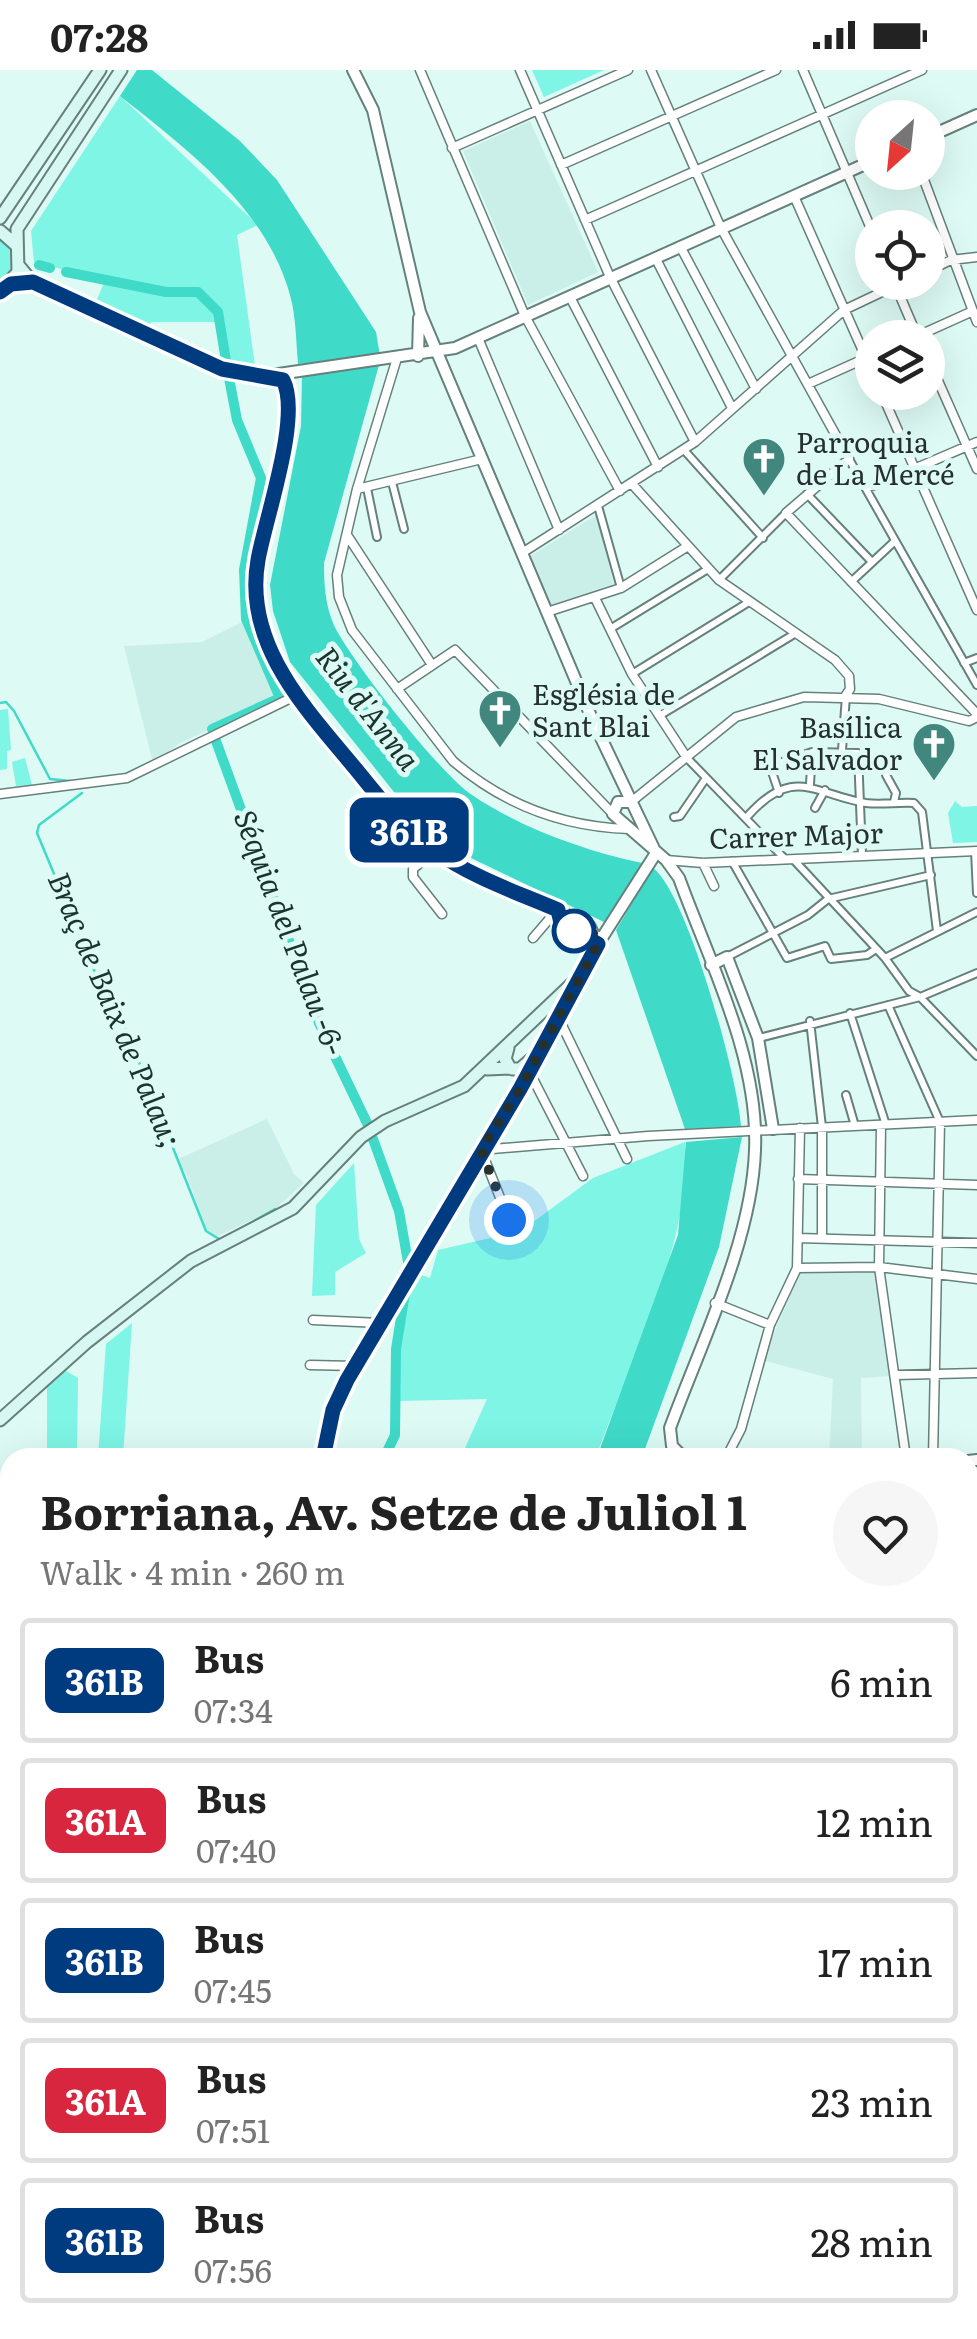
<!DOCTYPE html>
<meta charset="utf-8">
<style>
:root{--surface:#fff;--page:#f6f6f6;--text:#222;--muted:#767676;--line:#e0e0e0}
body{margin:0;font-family:Literata,serif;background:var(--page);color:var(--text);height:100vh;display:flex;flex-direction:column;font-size:38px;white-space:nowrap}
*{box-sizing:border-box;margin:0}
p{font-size:32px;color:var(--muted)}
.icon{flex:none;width:55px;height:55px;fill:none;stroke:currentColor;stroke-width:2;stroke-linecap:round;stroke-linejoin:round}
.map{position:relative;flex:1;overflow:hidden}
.side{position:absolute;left:0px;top:1378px;width:978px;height:892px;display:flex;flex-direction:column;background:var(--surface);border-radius:30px 30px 0 0;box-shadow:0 10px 40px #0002}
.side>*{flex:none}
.badge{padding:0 20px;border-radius:15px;font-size:35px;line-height:65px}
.needle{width:65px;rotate:207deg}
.controls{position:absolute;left:855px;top:30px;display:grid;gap:20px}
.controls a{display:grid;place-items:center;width:90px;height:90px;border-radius:50%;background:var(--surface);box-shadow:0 10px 40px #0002;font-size:50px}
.you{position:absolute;width:50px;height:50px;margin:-25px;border:8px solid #fff;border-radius:50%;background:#1a73e8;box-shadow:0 0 0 15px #1a73e833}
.map>.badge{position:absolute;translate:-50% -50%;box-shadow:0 0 0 5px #fff}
.round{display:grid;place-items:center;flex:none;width:105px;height:105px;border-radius:52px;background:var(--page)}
.summary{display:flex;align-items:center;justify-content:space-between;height:170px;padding:0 40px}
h1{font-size:48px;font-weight:700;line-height:75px}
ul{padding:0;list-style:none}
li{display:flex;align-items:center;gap:30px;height:125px;margin:0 20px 15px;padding:0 20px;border:5px solid var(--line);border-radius:10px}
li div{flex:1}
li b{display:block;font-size:38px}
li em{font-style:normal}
li .badge{min-width:110px;font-weight:700;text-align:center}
.status{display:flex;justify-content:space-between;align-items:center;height:70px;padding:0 50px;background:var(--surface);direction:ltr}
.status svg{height:28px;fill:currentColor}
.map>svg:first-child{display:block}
.built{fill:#caefe9}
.green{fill:#7ef5e5}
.water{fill:#3fdac8}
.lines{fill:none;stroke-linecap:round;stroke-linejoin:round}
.stream{stroke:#3fdac8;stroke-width:2.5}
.canal{stroke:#3fdac8;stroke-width:10}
.pedestrian-casing{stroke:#66807b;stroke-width:10}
.minor-casing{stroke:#66807b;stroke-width:11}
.tertiary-casing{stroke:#66807b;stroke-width:14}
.secondary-casing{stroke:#66807b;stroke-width:15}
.primary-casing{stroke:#dcdede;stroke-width:16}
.pedestrian{stroke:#fff;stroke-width:6}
.minor{stroke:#fff;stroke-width:8}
.tertiary{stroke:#fff;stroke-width:10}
.secondary{stroke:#d7f7f3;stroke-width:11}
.primary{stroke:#b0efe7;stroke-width:12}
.line-casing{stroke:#fff;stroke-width:22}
.line{stroke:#003b80;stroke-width:15}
.walk{stroke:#26312f;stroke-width:10;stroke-dasharray:0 18}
.stop-dot{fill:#fff;stroke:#003b80;stroke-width:5}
.labels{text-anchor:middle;stroke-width:10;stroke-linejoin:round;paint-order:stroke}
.poi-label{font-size:28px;fill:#26312f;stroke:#ddfaf5;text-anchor:start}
.street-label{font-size:28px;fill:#26312f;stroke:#ddfaf5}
.water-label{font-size:30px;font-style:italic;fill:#1a332f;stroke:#ddfaf5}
</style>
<div class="status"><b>07:28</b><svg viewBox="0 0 49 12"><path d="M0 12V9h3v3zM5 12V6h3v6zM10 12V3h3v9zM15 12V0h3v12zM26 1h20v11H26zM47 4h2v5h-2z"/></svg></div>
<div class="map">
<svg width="977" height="2269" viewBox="0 0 977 2269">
<rect width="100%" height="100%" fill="#ddfaf5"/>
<path class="built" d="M530 51 598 202 528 235 463 81Z
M596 445 614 514 550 535 529 487Z
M246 550 279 628 180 673 153 693 124 576 202 572Z
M267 1049 294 1104 304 1113 275 1139 214 1168 206 1161 187 1105 176 1090Z
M876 1200 892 1306 861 1308 862 1387H829L833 1309 762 1290 801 1201Z
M968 1401H977V1538L968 1539Z
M968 1607H977V1671H968Z
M0 1870 10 1872V2260H191L190 2269H0Z"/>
<path class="green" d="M532 0H604L544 27Z
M120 26 258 155 237 165 255 296 222 293 217 252H151L148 260 94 237 105 210 34 192 31 161Z
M0 167 13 183 12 201 0 215Z
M8 639 11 680 7 681V699L0 700V640Z
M25 688 32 715 16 716 12 692Z
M955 731 962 737 977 736V772L953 773 948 743Z
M685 1072C694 1165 628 1298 596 1387H461L487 1329 397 1331C397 1286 399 1245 418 1204L430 1208 438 1180 521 1161 593 1108Z
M354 1093 359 1169 366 1183 335 1202V1225L312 1226 316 1135Z
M132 1253 123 1387H98L106 1274Z
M63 1299 78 1308 77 1387H47V1312Z
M10 1441V1828L0 1826V1442Z
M968 1737 977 1739V1913L968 1912Z
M7 1870H10V2118L0 2080V1881Z
M10 2133V2260H135V2269H0V2137Z
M213 2260H346L350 2269H211Z"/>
<path class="water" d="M137 0H152L240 71 277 110 376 262 380 286 298 294C296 272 296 246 290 225 266 138 188 80 120 26Z
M379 295 324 493C324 514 325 533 333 553 347 586 442 706 472 725 521 758 585 781 642 793L606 853 467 786 432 761 398 727 290 592 273 541 270 515 301 356 302 303Z
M653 798C688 824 738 1009 741 1056L685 1059 616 860Z
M742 1067 719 1177 642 1387H597L678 1165 686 1072Z
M346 2260H389L392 2269H350Z"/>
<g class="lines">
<path class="stream" d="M0 633 6 632 14 641 50 709 70 711
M82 723 39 755 37 763 102 919 121 947 206 1161 219 1169
M240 1159 275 1139
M0 2138 10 2134
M0 2202 10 2226
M26 2260 30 2269
M404 2260 405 2269"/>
<path class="canal" d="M39 195 50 198
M66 202 166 222H198L218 242 226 291
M212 659 280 628 246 549 244 500 261 408 237 350 229 308
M216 671 319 953 367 1053
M373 1069 399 1141 408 1192
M384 1388 395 1365 396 1279 405 1223
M244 2269V2260"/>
<defs>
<path id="pedestrian" d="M684 380 763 468
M849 389 977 615
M392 412 404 459
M367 418 377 467
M866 419 914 399
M807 424 872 492
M598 436 621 518
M719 510 786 443
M851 512 895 471
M610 559 708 499
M964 593 977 588
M632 604 749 532
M659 646 796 563
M538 666 593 651
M842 680 846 626
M687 688 785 789
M886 705 896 723 894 732
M810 714 812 682
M779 723 770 696 812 682 858 683 862 785
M815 738 825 720
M674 747 680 746 704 711
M746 748C793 694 813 724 866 733 881 735 898 732 914 733L922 742 937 861
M975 781 977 823
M793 789 885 888 909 921 920 927 977 986
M732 791 787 888 825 876 831 889 867 885 876 879
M727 887 808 845 828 829 931 805
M885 888 977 842
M888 935 940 1052
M850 943 886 1055
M810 951 822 1057
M759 968 920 927 977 903
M846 1025 855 1056"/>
<path id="minor" d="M420 0 525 246 620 421
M520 0 610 207 695 372
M651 0 721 158 849 389 786 443 977 644
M803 0 872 161
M452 78 628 0
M561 95 776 0
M921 102 977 252
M794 126 866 288 808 314
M585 150 922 0
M680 176 756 319
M656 189 732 338
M928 201 951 190 977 187
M894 212 918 268
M570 227 658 397
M478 268 559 460
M913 268 973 241
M872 286 866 288 872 303
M397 288 357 419 337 505 339 527 352 560 453 691C504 735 563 757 630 759
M928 288 977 399
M881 322 977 540
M914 399 977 372
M632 414 719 510 835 590 849 606 850 619 846 625
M357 419 482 389
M347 465 432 595
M522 483 695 372 844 240 903 212
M595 528 632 604 687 688
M547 542 621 518 688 476
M397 619 455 580 613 744
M0 724 127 708 295 626
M631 732 736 647 804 627 879 629 969 651 977 647
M434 781 413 799V807L442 844
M666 790 703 793 977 781
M703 793 714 816
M533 868 557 840
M557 945 627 1089
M529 1001 583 1106
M881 1055 879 1197 906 1388
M798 1109 977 1115
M509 1150 481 1080 648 1066 977 1050
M798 1168 977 1173
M822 1168V1057
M797 1198 879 1197 977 1209
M715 1233 770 1255
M313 1250 380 1253
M310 1295 355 1296
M896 1305 977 1303
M726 1388 741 1359 770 1255 797 1198 800 1058
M933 1388 940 1052
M968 1544H977
M968 1909 977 1910"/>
<path id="tertiary" d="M353 0 373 40 420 242 593 651 656 783
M928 67 977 45
M418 286 419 248
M272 305 455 278 872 91
M631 732H618L613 744 666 790 679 808C710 893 759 988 755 1080 752 1171 701 1273 670 1358L672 1376 684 1388
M557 840 590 857 598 874
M598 874 656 783
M711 895 727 887 758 968 773 1059
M323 1388 333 1339 347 1310 520 1019 536 984
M968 1391 977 1390
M968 1598H977"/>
<path id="secondary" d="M0 148 100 0
M0 161 16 175
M19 196 33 213 221 299 283 311C302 346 257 470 255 518 263 592 308 642 354 696 378 726 402 757 433 780 470 807 516 822 557 840
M0 222 18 202 17 159 121 0
M575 914 598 874
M536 984 565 930
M487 999 510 998 505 989 508 978
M512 999H520L535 986
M0 1350 87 1272 191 1191 293 1138 361 1067 385 1051 464 1016 578 908
M203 2269 205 2260"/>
<path id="primary" d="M0 1842 10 1845
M0 1861 10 1863
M968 1931 977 1932
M968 1949H977"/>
</defs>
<use href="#pedestrian" class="pedestrian-casing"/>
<use href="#minor" class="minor-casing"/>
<use href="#tertiary" class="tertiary-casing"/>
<use href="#secondary" class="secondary-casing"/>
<use href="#primary" class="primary-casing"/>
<use href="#pedestrian" class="pedestrian"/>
<use href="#minor" class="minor"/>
<use href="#tertiary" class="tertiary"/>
<use href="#secondary" class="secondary"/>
<use href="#primary" class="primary"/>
</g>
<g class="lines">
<defs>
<path id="line" d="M0 222 11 214 33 212 222 299 283 310C302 346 265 449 258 490 243 574 306 639 355 698 379 727 402 758 434 780 471 807 516 822 558 840L561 853 598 874 520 1019 347 1310 333 1340 323 1388"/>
</defs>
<use href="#line" class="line-casing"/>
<use href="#line" class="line"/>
<path class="walk" d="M509 1150 481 1080 520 1019 598 874 590 857 574 861"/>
</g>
<defs>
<symbol id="church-pin" viewBox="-11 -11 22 30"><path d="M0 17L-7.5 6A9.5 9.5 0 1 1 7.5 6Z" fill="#42877e" stroke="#ddfaf5"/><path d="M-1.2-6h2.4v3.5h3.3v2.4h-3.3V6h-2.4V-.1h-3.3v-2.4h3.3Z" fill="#fff"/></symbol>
</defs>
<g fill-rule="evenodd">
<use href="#church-pin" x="739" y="364" width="50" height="68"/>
<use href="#church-pin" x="475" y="616" width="50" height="68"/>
<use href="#church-pin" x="909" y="649" width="50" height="68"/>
</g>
<circle class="stop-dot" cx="574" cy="861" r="20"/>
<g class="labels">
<g class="poi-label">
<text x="796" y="383">Parroquia<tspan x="796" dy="32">de La Mercé</tspan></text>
<text x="532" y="635">Església de<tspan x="532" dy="32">Sant Blai</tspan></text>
<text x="902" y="668" text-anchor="end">Basílica<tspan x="902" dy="32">El Salvador</tspan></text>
</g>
<g class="street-label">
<text transform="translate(796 766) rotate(-2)" y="10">Carrer Major</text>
</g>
<g class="water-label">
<text transform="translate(367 639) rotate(52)" y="10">Riu d'Anna</text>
<text transform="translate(289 863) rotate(69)" y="10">Séquia del Palau -6-</text>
<text transform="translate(114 940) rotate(67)" y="10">Braç de Baix de Palau;</text>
</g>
</g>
</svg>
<div class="controls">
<a><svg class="needle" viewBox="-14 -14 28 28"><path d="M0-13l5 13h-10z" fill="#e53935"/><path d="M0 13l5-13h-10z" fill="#767676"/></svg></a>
<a><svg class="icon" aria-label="locate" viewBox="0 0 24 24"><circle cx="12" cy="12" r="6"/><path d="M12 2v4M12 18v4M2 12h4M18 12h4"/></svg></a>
<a><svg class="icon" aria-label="layers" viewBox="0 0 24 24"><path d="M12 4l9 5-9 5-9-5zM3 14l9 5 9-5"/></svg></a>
</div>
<div class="you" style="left:509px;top:1150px"></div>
<b class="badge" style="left:409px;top:760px;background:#003b80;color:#fff">361B</b>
<section class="side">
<div class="summary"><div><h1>Borriana, Av. Setze de Juliol 1</h1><p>Walk · 4 min · 260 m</p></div><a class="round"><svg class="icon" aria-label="heart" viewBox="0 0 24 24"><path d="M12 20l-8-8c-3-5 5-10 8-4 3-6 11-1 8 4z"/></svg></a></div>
<ul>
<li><span class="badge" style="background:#003b80;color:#fff">361B</span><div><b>Bus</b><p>07:34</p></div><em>6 min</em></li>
<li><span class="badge" style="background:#d7263d;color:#fff">361A</span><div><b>Bus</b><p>07:40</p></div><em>12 min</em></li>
<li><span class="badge" style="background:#003b80;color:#fff">361B</span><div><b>Bus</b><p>07:45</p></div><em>17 min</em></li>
<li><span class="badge" style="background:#d7263d;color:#fff">361A</span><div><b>Bus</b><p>07:51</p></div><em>23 min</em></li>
<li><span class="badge" style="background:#003b80;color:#fff">361B</span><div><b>Bus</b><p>07:56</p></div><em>28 min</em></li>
</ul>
</section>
</div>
